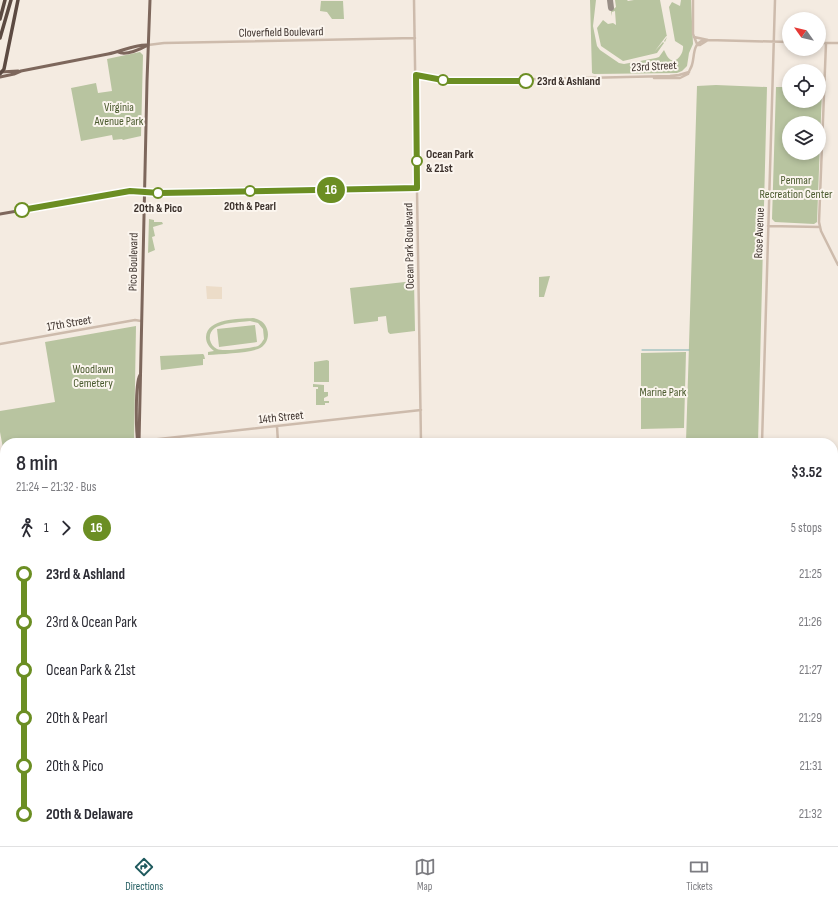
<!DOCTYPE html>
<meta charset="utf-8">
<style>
:root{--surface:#fff;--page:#f2f2f3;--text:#2b2b33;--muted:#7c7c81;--line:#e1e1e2;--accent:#1f5a5e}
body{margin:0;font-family:"Sofia Sans Condensed",sans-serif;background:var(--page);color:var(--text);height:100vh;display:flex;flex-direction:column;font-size:15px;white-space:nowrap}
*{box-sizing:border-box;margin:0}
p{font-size:13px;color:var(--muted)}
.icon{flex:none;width:22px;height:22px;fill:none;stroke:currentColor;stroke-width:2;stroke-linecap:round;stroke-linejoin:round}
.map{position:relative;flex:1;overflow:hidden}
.details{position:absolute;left:0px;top:438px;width:838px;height:408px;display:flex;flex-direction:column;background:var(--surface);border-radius:16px 16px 0 0;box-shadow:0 2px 6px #0003}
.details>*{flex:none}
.badge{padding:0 8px;border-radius:13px;font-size:14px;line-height:26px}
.needle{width:26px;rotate:304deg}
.controls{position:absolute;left:782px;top:12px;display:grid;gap:8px}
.controls a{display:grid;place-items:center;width:44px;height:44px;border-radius:50%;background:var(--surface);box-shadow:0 2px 6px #0003;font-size:20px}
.map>.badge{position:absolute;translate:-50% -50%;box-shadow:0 0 0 2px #fff}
.legs{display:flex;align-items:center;gap:6px;height:44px;padding:0 16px;font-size:13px}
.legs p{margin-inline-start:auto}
.head{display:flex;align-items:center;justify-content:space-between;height:68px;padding:0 16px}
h1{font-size:22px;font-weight:600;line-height:30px}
ul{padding:0 16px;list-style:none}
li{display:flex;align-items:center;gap:14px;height:48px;font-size:15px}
li i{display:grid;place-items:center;width:6px;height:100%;margin:0 5px;background:currentColor}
li i::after{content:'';width:10px;height:10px;margin:-5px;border:3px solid;border-radius:50%;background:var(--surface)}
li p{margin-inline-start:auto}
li:first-child i{background:linear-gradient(#0000 50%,currentColor 0)}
li:last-child i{background:linear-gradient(currentColor 50%,#0000 0)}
.tabs{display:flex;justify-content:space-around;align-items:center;height:56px;border-top:1px solid var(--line);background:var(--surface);font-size:11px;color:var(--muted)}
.tabs a{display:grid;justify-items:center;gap:2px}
.tabs .on{color:var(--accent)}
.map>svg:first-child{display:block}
.green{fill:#b8c4a0;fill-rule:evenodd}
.plaza{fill:#ecdcc8}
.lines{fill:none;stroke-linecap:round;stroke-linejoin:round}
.stream{stroke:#7fb0b2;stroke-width:1}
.taxiway{stroke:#988e86;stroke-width:6}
.minor{stroke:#cdbbac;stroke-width:2.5}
.major{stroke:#7d675c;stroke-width:3}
.highway{stroke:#5c4a42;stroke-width:3.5}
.major-bridge{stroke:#7d675c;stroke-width:3}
.highway-bridge{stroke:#5c4a42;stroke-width:3.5}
.line-1-casing{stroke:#fff;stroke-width:9}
.line-1{stroke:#6b8e23;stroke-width:6}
.stop-1-dot{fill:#fff;stroke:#6b8e23;stroke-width:2}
.labels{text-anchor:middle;stroke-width:4;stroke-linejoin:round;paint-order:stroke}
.street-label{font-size:12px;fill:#3b302b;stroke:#fbf5ee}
.stop-label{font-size:12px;font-weight:bold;fill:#3b302b;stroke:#fbf5ee;text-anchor:start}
.park-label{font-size:12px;fill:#4a5a2e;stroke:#fbf5ee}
</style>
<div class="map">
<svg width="838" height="846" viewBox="0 0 838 846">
<rect width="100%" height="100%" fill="#f4ebe1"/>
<path class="green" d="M590 0H596L593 26 597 46 600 50 619 63 624 64 656 58 659 57 664 50C665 52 666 54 667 56 674 67 684 55 683 46L675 41 669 7 672 2 680 6 681 0H691L693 44 689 53 687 66 682 71 677 73 594 74 592 73Z
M615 0H627L628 1 634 0H660L667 37 665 42 664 41 667 37V35L655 51 623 57 655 51 663 42 664 43 657 53 623 61 601 46 597 28 603 20 608 24 613 23 616 25 615 11 612 12V16L611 11 616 7Z
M321 1H343L344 19H332L327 12 320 11Z
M140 52 143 55 141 136 123 140 122 139 113 140 112 135 81 141 71 88 96 83 98 93 112 91 107 59Z
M716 85 767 87 758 443 686 442 697 86Z
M776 87H789V101H819V88L822 90 817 222 814 224 775 222 772 219ZM789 123H819V153H789Z
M149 219 154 220V222H162L163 224 153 227 155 236 152 237 155 250 148 253Z
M550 276 544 297H539V277Z
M414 281 415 331 390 334 388 332 386 316 378 317V321L354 324 350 288Z
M253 318C259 319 265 322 267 329 270 337 266 346 258 349 247 353 221 354 208 355V352L214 351C209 347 206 343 206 337 207 318 239 319 253 318ZM250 321 258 323 263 329 264 339C262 342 261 344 258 346 252 348 223 352 217 349 213 347 211 344 210 340 207 321 239 323 250 321Z
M255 325 257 342 219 347 217 329Z
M136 326 134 443H5V459L0 432V411L55 402 45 342Z
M686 352 684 428 641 429V353Z
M203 354 204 355 205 359H203V365L161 370 160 356Z
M327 360 329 361V382H314V362Z
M313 384 324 385V392H328V396L324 398V401H329V403H325V405H316V389H318V387H313Z
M0 635 5 675 4 730 0 658Z
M24 841H64L65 846H24Z"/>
<path class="plaza" d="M206 286 222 287V299H207Z"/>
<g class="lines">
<path class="stream" d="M642 350H689"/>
<path class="taxiway" d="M610 0 611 8"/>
<path class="minor" d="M414 0 421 443
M693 0V34L697 44
M694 37 708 40 789 42
M819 43H838
M826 43 819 222 821 231 838 265
M148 45 164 43 415 38
M697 45H700L708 40
M416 75C429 76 442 81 455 81L670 76 679 75 689 72
M654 78H680L688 74C689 71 691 68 692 65 695 55 692 44 704 40
M516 80H529
M768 226 820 227
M0 344 135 320 141 321
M277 426 278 443
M143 443 150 440 421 410
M762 443 775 0
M0 476 5 475
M833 610H838
M429 841V846
M431 841V846
M507 846 556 841
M751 846V841"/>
<path class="major" d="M118 52C126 56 141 49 148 45
M0 72 18 71
M0 77 14 74 21 71 108 54C121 52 134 44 148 45
M0 214 126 192H144
M138 443C136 432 135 383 140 375
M139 443 147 81 150 0
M0 606 5 605
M133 841V846
M136 841 137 846
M16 846V841"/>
<path class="highway" d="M0 19 5 0
M0 38 11 0
M0 74 4 69 18 0
M833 509 838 507
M0 624 5 652
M0 710 5 766
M0 738 4 846
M9 841V846
M12 846V841"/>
<path class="major-bridge" d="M0 738H5"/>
<path class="highway-bridge" d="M0 733 5 732"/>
</g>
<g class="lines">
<defs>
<path id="line-1" d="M22 210 130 191 160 193 417 188 416 75 448 81H526"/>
</defs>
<use href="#line-1" class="line-1-casing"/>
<use href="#line-1" class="line-1"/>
</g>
<g class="stop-1-dot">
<circle cx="443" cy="80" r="5"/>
<circle cx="526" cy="81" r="7"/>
<circle cx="417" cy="161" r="5"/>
<circle cx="250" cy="191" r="5"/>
<circle cx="158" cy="193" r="5"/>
<circle cx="22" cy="210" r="7"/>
</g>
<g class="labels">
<g class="street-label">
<text transform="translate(281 32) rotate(-1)" y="4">Cloverfield Boulevard</text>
<text transform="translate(654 66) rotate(-3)" y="4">23rd Street</text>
<text transform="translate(759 233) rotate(-88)" y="4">Rose Avenue</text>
<text transform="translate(409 246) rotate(-91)" y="4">Ocean Park Boulevard</text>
<text transform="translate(133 262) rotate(-89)" y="4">Pico Boulevard</text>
<text transform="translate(69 323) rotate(-10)" y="4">17th Street</text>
<text transform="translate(281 417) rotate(-6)" y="4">14th Street</text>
</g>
<g class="stop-label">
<text x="537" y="85">23rd &amp; Ashland</text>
<text x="426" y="158">Ocean Park<tspan x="426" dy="14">&amp; 21st</tspan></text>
<text x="250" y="210" text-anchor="middle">20th &amp; Pearl</text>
<text x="158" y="212" text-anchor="middle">20th &amp; Pico</text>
</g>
<g class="park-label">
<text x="119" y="111">Virginia<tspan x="119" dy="14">Avenue Park</tspan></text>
<text x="796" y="184">Penmar<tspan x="796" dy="14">Recreation Center</tspan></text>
<text x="93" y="373">Woodlawn<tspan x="93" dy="14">Cemetery</tspan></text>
<text x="663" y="396">Marine Park</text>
</g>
</g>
</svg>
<div class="controls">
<a><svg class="needle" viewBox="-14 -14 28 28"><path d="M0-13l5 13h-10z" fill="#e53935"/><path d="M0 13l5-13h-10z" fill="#7c7c81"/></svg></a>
<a><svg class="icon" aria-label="locate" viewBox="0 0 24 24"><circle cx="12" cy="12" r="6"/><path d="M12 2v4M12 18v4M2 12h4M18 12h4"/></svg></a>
<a><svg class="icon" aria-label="layers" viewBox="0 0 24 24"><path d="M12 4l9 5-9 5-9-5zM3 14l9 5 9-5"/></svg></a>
</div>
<b class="badge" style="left:331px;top:190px;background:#6b8e23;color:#fff">16</b>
<section class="details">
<div class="head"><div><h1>8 min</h1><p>21:24 – 21:32 · Bus</p></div><b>$3.52</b></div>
<div class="legs"><svg class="icon" aria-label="walk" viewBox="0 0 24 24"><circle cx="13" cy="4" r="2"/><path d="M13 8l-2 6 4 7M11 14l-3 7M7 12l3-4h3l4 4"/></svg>1<svg class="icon" aria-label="forward" viewBox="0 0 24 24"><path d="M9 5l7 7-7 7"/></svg><b class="badge" style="background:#6b8e23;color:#fff">16</b><p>5 stops</p></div>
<ul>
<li><i style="color:#6b8e23"></i><b>23rd &amp; Ashland</b><p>21:25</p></li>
<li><i style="color:#6b8e23"></i><span>23rd &amp; Ocean Park</span><p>21:26</p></li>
<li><i style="color:#6b8e23"></i><span>Ocean Park &amp; 21st</span><p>21:27</p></li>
<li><i style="color:#6b8e23"></i><span>20th &amp; Pearl</span><p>21:29</p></li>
<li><i style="color:#6b8e23"></i><span>20th &amp; Pico</span><p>21:31</p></li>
<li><i style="color:#6b8e23"></i><b>20th &amp; Delaware</b><p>21:32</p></li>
</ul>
</section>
</div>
<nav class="tabs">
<a class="on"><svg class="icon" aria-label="directions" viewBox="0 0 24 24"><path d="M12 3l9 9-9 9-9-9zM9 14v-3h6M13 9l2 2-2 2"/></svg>Directions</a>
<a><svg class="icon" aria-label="map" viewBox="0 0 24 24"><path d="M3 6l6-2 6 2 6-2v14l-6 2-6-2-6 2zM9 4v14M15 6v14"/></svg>Map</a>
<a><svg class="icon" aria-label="tickets" viewBox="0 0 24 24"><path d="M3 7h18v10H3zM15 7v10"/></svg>Tickets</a>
</nav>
